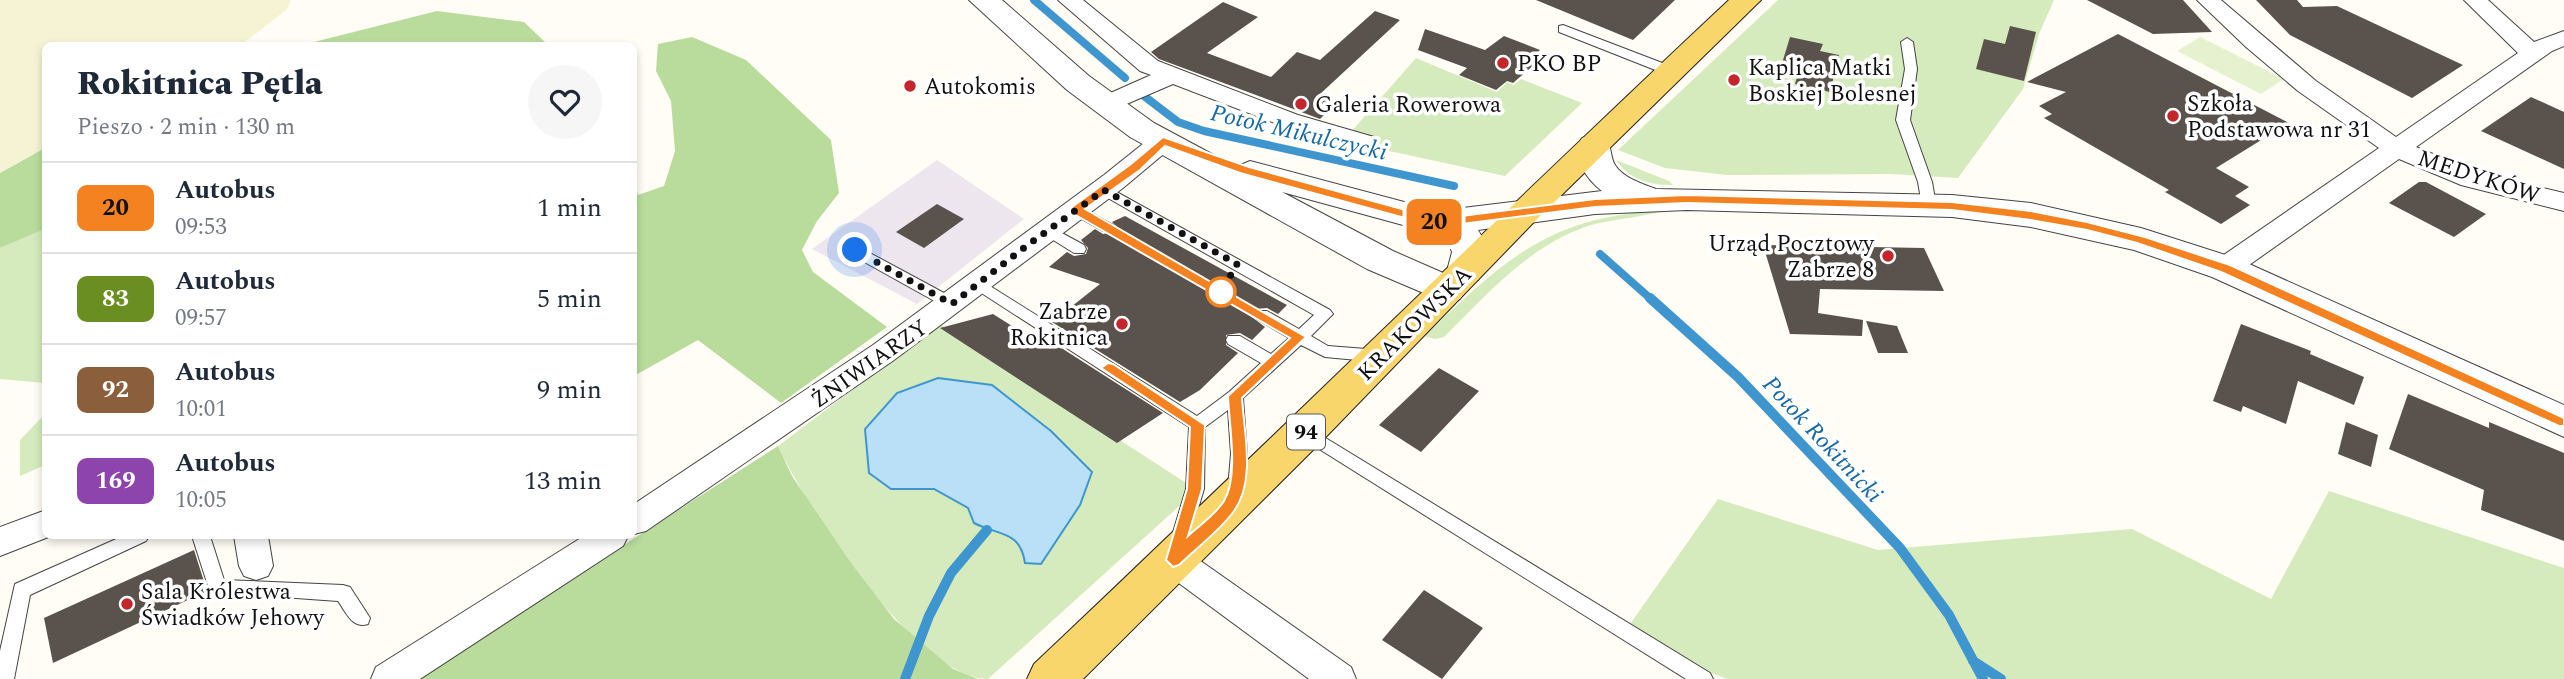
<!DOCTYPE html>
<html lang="pl">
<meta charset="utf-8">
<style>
:root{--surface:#fff;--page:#f6f6f7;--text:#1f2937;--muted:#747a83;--line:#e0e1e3}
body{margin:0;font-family:Spectral,serif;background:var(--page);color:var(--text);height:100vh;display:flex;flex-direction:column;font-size:26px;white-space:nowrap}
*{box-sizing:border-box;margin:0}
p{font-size:23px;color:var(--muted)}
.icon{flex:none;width:38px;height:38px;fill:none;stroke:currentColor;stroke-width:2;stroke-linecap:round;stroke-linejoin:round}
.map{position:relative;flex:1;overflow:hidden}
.drawer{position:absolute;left:42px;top:42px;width:595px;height:497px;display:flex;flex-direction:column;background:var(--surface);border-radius:10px;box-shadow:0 4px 10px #0003}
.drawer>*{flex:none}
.badge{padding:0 14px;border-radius:10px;font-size:24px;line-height:46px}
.you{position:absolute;width:35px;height:35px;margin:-18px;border:5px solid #fff;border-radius:50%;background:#1a73e8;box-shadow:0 0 0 10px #1a73e833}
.map>.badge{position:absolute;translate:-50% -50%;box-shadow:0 0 0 4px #fff}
.round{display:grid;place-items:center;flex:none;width:74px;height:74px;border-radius:37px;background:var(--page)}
.head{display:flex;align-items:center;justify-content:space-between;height:119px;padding:0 35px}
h1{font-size:33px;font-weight:800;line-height:52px}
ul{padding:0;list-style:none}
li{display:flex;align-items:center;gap:21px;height:91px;padding:0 35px;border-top:2px solid var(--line)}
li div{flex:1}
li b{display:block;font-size:26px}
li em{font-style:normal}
li .badge{min-width:77px;font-weight:700;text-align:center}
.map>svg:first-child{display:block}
.industrial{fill:#eee6ef}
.farmland{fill:#f6f3d4}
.green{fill:#d5ebbd}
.forest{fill:#b9dc9c}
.pitch{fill:#e6f2cf}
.water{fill:#b9e0f7;stroke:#3f96cf;stroke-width:2}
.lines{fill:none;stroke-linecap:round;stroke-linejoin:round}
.stream-far1{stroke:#3f96cf;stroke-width:8}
.stream{stroke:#3f96cf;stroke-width:10}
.building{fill:#5a524d}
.service-casing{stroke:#444;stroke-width:2}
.minor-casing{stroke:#444;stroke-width:2}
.tertiary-casing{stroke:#444;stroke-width:2}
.primary-casing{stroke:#222;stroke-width:2}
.service{fill:#fff;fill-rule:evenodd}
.minor{fill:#fff;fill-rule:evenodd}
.tertiary{fill:#fff;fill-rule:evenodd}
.primary{fill:#f9d66b;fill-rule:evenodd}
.line{fill:#f58220;stroke:#fff;stroke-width:2}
.walk{stroke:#111;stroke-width:7;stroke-dasharray:0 12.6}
.poi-dot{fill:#c4262e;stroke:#fff;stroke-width:2.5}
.stop-dot{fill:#fff;stroke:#f58220;stroke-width:3.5}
.labels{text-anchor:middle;stroke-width:7;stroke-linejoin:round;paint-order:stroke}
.shield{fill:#fff;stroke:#585858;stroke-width:2}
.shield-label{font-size:21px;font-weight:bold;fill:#111}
.poi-label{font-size:23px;fill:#111;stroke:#fff;text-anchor:start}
.street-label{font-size:23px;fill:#111;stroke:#fff}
.water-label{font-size:24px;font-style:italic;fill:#1768a6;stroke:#fff}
</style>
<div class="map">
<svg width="2564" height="679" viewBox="0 0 2564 679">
<rect width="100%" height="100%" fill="#fffdf5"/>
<path class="industrial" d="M937 160 1024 219 917 304 812 249Z"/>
<path class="farmland" d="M0 0H291L286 10 241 45 46 46 45 148 0 173Z"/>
<path class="green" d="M1778 0H2054L2039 34 2023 89 1958 178 1891 174 1727 175 1665 168 1618 150Z
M1416 58 1497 92 1507 82 1514 85 1521 79 1582 103 1505 176 1343 141Z
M1616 160 1669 181 1673 185C1649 185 1630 180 1616 160Z
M1665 210C1657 215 1606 220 1588 226 1530 245 1486 295 1444 337L1435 339 1424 336C1506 259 1547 217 1665 210Z
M45 229V383L0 379V248Z
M940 324 1197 490 988 679C917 679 806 506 778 446Z
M45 414V465L20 476V440Z
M2329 491 2564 568V679H1727L1706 671 1628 627 1718 499 1878 550 2132 529 2271 599Z"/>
<path class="forest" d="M437 11 524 22 548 45H302Z
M692 37 746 60 831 140 839 193 817 221 802 250 813 272 887 327 781 403 698 340 634 376V180L638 195 664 186 675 151 671 101 656 71 658 44Z
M45 148V229L0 248V173Z
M778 446 792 476 851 563 894 619 953 669 978 679H415Z"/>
<path class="pitch" d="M2200 37 2284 79 2261 94 2177 51Z"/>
<path class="water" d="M938 378 992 385 1051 431 1092 472 1080 505 1041 564 1025 563C1020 530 999 536 974 523L968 508 934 489H891L869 473 865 429 897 393Z"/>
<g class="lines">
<path class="stream-far1" d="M1034 0 1125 78
M1144 96 1178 122 1204 131 1454 186
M1600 254 1652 300"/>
<path class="stream" d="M1650 298 1738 377 1900 548 1949 615 1983 679
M1973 661 2001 679
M905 679 929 616 951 573 987 530"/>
</g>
<path class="building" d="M1536 0H1675L1633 40Z
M2087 0H2183L2212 32 2153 34Z
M2256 0H2297L2303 7 2337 6 2463 65 2412 98 2290 35Z
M1223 2 1258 17 1207 53 1271 77 1297 52 1320 60 1375 11 1400 20 1319 95 1337 102 1320 119 1159 59 1151 52Z
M2010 26 2036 32 2024 81 1976 69 1984 39 2005 44Z
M1425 29 1485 50 1504 36 1540 50 1530 60 1536 63 1513 83 1507 81 1496 90 1459 75 1467 68 1418 50Z
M2118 34 2289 123 2216 168 2249 187 2235 196 2250 205 2221 224 2165 192 2169 190 2044 118 2052 114 2039 106 2066 92 2027 82Z
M1790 37 1823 44 1820 51 1839 55 1830 92 1795 84 1798 74 1780 70Z
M2531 97 2564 112V169L2481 131Z
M2419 182H2426L2486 214 2454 237 2389 203Z
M937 204 964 219 924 248 896 232Z
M1125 216 1287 305 1278 314 1267 308 1255 309 1252 317 1265 327 1252 340 1240 333 1226 335V345L1238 353 1200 390 1180 402 1052 322 1100 284 1049 267 1067 252 1074 256 1086 254 1088 248 1081 240 1095 229 1103 234 1115 232 1117 227 1112 222Z
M1763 245 1924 248 1944 291 1820 289 1818 313 1863 320 1862 336 1790 334Z
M993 314 1031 338 1038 333 1163 413 1117 443 940 328Z
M1866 321 1897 326 1908 353H1878Z
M2241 324 2311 351 2310 354 2364 377 2354 405 2298 381 2286 424 2243 406 2241 412 2213 401Z
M1439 368 1479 391 1421 452 1379 425Z
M2408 394 2489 428V422L2564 453V541L2481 510 2484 490 2389 449Z
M2346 422 2378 435 2371 467 2338 454Z
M194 550 207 591 53 663 44 618Z
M1424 590 1483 628 1442 679 1382 640Z"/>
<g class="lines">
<defs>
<path id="service" d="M1563 25 1678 69 1679 72 1678 75H1668L1559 32V26Z
M1907 38 1913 42 1917 69 1910 120 1932 182 1936 205 1929 210 1922 205 1918 182 1896 120 1905 69 1901 42Z
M1104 185 1330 310 1333 314 1311 336 1328 346 1379 350 1387 356 1379 362 1325 357 1301 345 1243 398 1247 454 1246 488 1243 493 1237 495 1231 493 1228 488 1231 454 1228 410 1205 427 1204 489 1189 539 1186 544 1180 546 1174 544 1171 539 1186 489 1189 427 969 285 972 281H982L1197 416 1229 392 1261 363 1228 344 1226 340 1228 336H1240L1271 354 1289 338 1257 319 1254 315 1257 311H1267L1299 329 1314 315 1099 193 1097 190Z
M1076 205 1113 225 1115 228 1113 231H1103L1071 213 1069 210 1071 207Z
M1047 225 1084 245 1086 249 1084 253H1074L1042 233 1040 230 1042 227Z
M855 245 957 300 960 304 957 308H947L850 254 848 250 850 246Z
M1306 426 1710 673 1713 679H1686L1300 437 1298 432 1300 427Z
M123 536H149L146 541 30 595 14 679H0V651L15 584Z
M192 536H210L224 580 343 585 350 587 370 618 368 624C352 629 346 612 338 601L210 592Z"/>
<path id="minor" d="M1058 0H1083L1158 61 1298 115 1374 137 1378 143 1374 149 1365 151 1356 149 1280 125 1173 84 1115 109 1106 112 1097 109 1094 104 1097 99 1151 75 1140 71Z
M2197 0H2221L2316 81 2396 137 2518 53 2464 0H2488L2534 42 2564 31V46L2552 51 2416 147 2479 173 2564 193V211L2461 185 2399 159 2235 275 2225 278 2215 275 2211 268 2215 261 2379 148 2298 91 2246 47Z
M1163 133 1172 135 1176 141 1172 147 1123 188 894 360 646 531 634 534V504L873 345 1104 175 1154 135Z
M46 510V536H51L0 556V527Z
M234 536H268L273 566 268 576 256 580 244 576 239 566Z
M584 536H628L623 546 420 679H371L376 667Z
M1173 546 1185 550 1351 667 1356 679H1309L1161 570 1156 560 1161 550Z"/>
<path id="tertiary" d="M969 0H1002L1089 76 1154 123 1236 167 1250 161 1438 211 1602 191C1587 180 1570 156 1582 138L1594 135 1606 138C1612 147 1610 157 1615 165 1623 178 1643 184 1656 189L1952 195 2031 203 2141 228 2238 259 2564 405V437L2212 277 2134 250 2031 227 1952 217 1687 210 1595 214 1478 230C1489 248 1489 261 1478 280L1461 282 1466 290 1460 299 1447 303 1367 269 1130 137 1067 90ZM1282 192 1425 231 1448 242 1452 252 1447 271 1450 276 1393 251Z"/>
<path id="primary" d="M1729 0H1761L1533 223 1320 443 1083 679H1027L1034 664C1267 444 1495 219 1729 0Z"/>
</defs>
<use href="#service" class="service-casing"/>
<use href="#minor" class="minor-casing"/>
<use href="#tertiary" class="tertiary-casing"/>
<use href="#primary" class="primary-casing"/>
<use href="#service" class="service"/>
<use href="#minor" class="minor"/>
<use href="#tertiary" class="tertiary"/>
<use href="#primary" class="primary"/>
</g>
<path class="line" d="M1163 137 1249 167 1438 219 1595 199 1687 195 1952 202 2031 211 2087 222 2145 237 2230 265 2564 418V426H2559L2221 272 2137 243 2087 230 2031 220 1952 210 1687 203 1595 207 1438 227 1240 173 1165 146 1140 170 1085 209 1306 337 1242 398C1244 432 1256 481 1234 511 1220 531 1196 548 1179 565L1173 567 1166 560 1187 489 1190 427 1101 368 1108 363 1113 364 1205 425 1202 489 1188 536C1200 525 1216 514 1224 501 1239 476 1229 425 1228 396L1290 338 1072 213V207L1131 164Z"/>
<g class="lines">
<path class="walk" d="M855 250 952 304 1029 244 1104 190 1237 264 1221 292"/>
</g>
<g class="poi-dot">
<circle cx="1503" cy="63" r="7"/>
<circle cx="1734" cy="80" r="7"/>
<circle cx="910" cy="86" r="7"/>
<circle cx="1301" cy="104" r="7"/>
<circle cx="2173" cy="116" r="7"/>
<circle cx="1888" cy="256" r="7"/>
<circle cx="1122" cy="324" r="7"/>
<circle cx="127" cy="604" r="7"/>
</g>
<circle class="stop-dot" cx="1221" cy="292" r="14"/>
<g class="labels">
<rect class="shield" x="1287" y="414.5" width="38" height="35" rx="5"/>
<g class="shield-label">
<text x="1306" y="439">94</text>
</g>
<g class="poi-label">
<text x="1517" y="71">PKO BP</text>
<text x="1748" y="75">Kaplica Matki<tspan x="1748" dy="26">Boskiej Bolesnej</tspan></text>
<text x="924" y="94">Autokomis</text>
<text x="2187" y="111">Szkoła<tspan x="2187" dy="26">Podstawowa nr 31</tspan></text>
<text x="1315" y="112">Galeria Rowerowa</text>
<text x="1874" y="251" text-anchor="end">Urząd Pocztowy<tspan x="1874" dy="26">Zabrze 8</tspan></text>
<text x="1108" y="319" text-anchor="end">Zabrze<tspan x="1108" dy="26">Rokitnica</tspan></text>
<text x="141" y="599">Sala Królestwa<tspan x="141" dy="26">Świadków Jehowy</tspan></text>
</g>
<g class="street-label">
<text transform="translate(2479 176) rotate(18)" y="8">MEDYKÓW</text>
<text transform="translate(1414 323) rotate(-45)" y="8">KRAKOWSKA</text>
<text transform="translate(869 363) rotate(-35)" y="8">ŻNIWIARZY</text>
</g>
<g class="water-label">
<text transform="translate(1299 132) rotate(13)" y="8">Potok Mikulczycki</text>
<text transform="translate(1823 439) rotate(47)" y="8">Potok Rokitnicki</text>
</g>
</g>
</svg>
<div class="you" style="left:855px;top:250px"></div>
<b class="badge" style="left:1434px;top:222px;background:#f58220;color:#111">20</b>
<section class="drawer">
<div class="head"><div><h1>Rokitnica Pętla</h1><p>Pieszo · 2 min · 130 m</p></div><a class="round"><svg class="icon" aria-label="heart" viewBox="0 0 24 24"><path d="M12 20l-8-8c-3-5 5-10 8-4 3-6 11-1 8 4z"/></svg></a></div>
<ul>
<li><span class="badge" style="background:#f58220;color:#111">20</span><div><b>Autobus</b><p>09:53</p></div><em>1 min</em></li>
<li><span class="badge" style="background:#6b8e23;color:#fff">83</span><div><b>Autobus</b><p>09:57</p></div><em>5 min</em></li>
<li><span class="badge" style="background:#8b5e3c;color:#fff">92</span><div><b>Autobus</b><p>10:01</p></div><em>9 min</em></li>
<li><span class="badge" style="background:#8e44ad;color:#fff">169</span><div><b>Autobus</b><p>10:05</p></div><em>13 min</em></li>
</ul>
</section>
</div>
